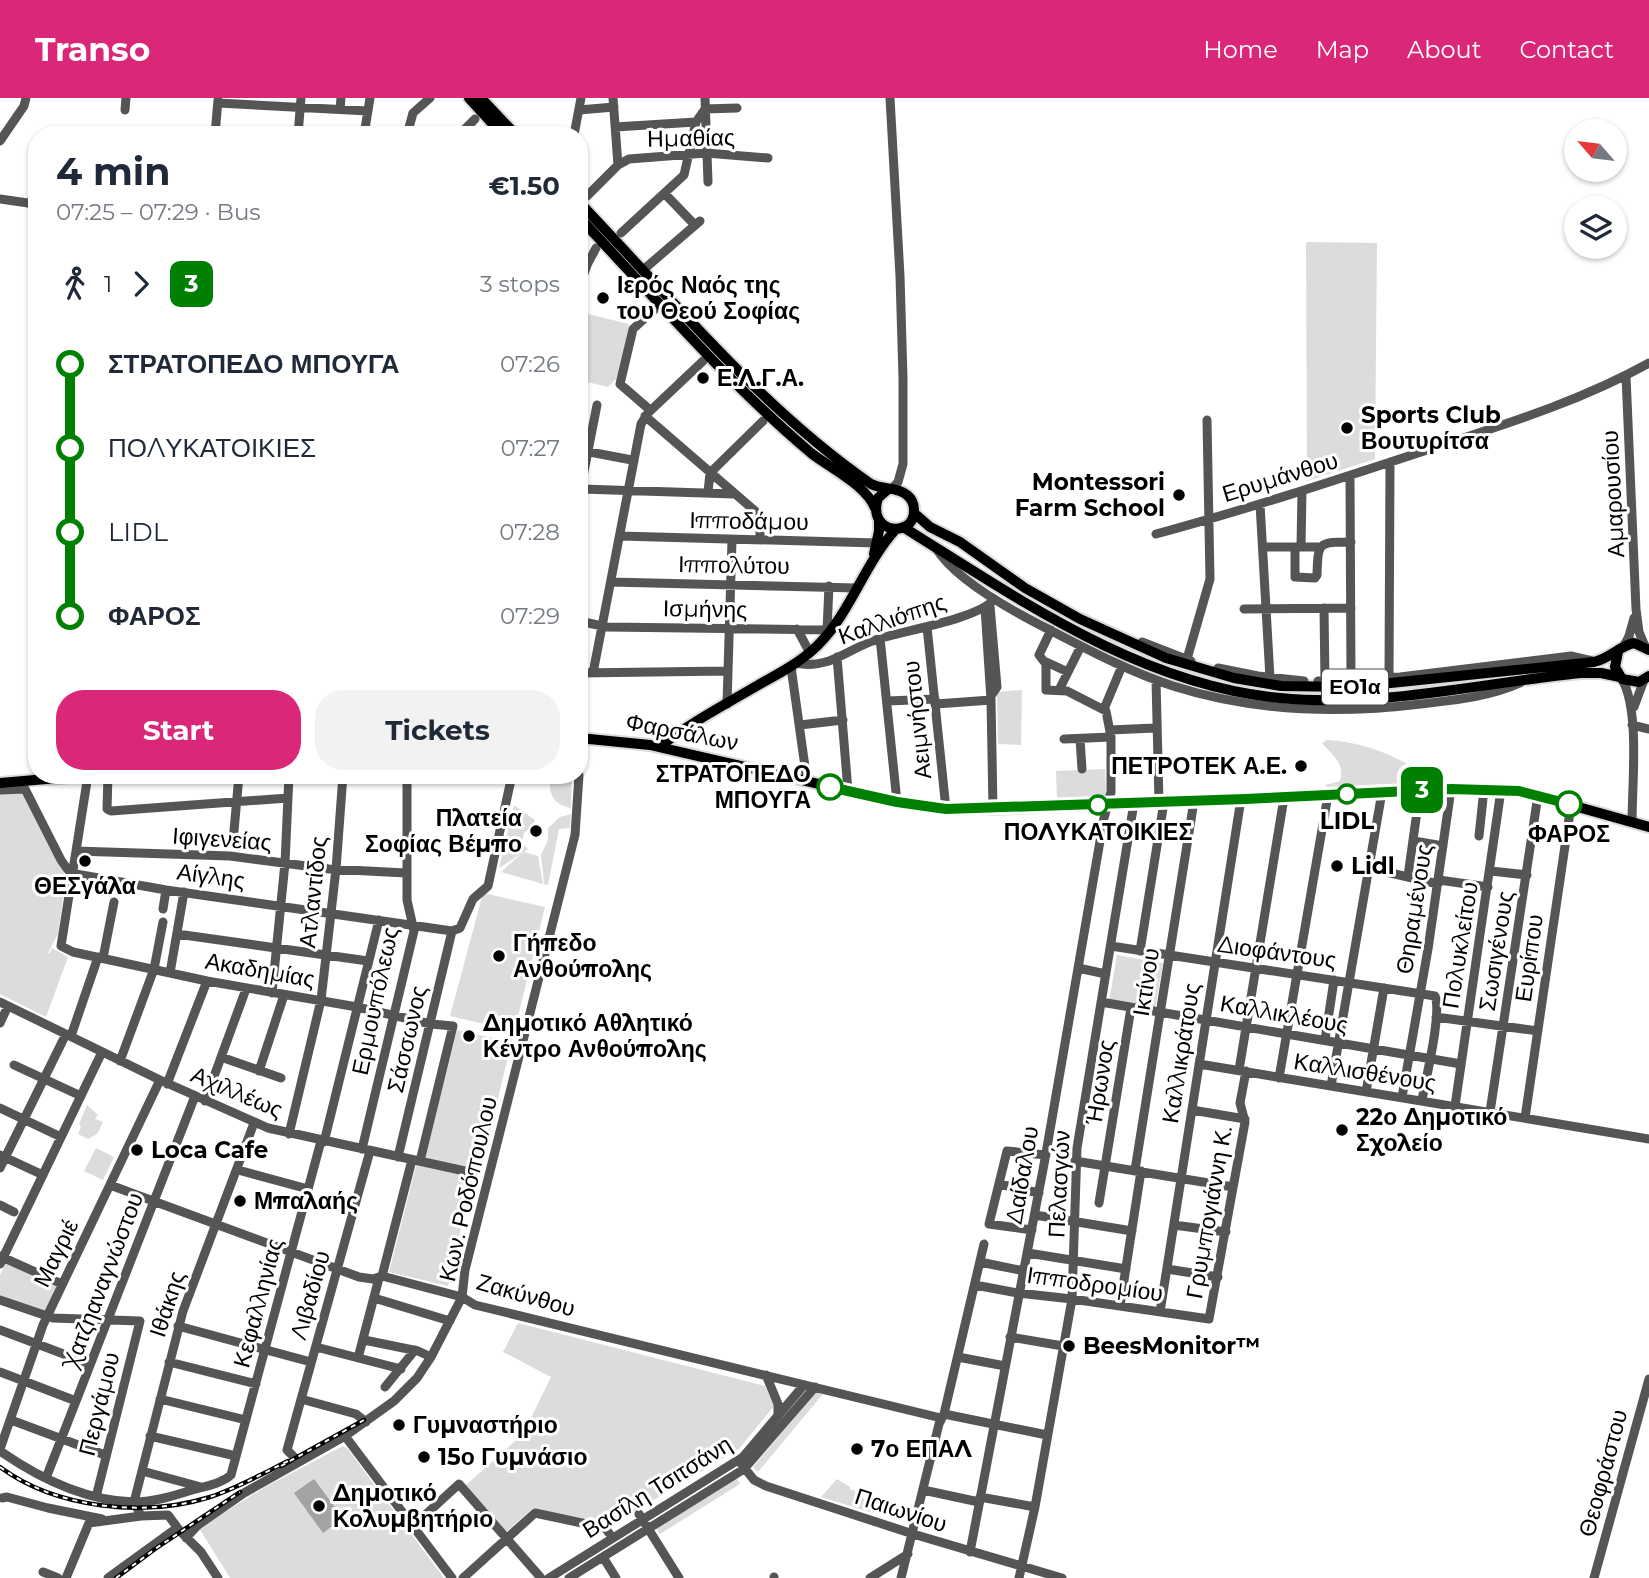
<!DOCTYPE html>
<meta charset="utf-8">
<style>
:root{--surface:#fff;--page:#f2f2f3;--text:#1f2937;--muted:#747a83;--accent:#db2777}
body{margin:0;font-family:Montserrat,sans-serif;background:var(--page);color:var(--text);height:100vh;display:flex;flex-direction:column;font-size:26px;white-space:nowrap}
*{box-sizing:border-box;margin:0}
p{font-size:23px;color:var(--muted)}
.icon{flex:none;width:38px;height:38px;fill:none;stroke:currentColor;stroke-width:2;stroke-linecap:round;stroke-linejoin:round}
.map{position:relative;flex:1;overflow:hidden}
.details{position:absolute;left:28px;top:28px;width:560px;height:658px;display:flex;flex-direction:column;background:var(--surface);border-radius:28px;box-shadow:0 2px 5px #0004}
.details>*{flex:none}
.badge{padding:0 14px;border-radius:10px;font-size:24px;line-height:46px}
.needle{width:46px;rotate:298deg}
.buttons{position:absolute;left:1564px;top:21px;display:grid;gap:14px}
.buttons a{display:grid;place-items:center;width:63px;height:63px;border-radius:50%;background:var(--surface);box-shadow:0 2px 5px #0004;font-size:35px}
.map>.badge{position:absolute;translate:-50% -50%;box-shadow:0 0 0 4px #fff}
.legs{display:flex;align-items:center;gap:10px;height:77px;padding:0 28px;font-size:23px}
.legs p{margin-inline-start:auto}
.head{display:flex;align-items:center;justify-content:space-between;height:119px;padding:0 28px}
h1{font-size:38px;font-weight:700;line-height:52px}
.primary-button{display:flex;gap:14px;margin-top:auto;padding:14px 28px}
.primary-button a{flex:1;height:80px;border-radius:28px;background:var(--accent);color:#fff;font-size:28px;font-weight:700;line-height:80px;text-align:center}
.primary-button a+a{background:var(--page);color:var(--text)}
ul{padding:0 28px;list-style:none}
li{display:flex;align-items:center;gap:24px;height:84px;font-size:26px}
li i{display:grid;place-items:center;width:10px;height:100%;margin:0 9px;background:currentColor}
li i::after{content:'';width:18px;height:18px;margin:-9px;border:5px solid;border-radius:50%;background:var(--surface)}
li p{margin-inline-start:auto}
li:first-child i{background:linear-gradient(#0000 50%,currentColor 0)}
li:last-child i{background:linear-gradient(currentColor 50%,#0000 0)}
header{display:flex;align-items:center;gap:42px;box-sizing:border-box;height:98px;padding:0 35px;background:var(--accent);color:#fff}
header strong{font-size:33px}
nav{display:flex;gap:38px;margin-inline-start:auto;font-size:24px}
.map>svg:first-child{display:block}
.green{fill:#dcdcdc}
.water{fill:#a3a3a3}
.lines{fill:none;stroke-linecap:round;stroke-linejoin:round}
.major-casing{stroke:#dbdbdb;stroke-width:14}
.minor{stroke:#555;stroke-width:9}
.major{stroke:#000;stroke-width:10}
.rail-casing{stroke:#000;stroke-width:4.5}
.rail{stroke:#fff;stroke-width:2;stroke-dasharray:5;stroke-linecap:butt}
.line-1-casing{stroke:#fff;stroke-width:16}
.line-1{stroke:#008000;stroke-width:10}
.poi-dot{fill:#000;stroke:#fff;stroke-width:2.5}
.stop-1-dot{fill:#fff;stroke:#008000;stroke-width:3.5}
.labels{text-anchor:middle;stroke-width:6;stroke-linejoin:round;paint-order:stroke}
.shield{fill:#fff;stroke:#4c4c4c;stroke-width:2}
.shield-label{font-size:21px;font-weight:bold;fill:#000}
.street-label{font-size:23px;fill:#000;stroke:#fff}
.poi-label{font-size:23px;font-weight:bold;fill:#000;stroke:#fff;text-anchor:start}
.stop-label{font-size:23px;font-weight:bold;fill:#000;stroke:#fff}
</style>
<header>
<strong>Transo</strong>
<nav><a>Home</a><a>Map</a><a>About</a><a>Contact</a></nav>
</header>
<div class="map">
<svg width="1649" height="1480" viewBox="0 0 1649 1480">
<rect width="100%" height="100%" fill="#fff"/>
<path class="green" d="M1306 144 1377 145 1375 361 1307 383Z
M580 214 629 226 619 278 608 289 579 282Z
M1022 592 1021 647 998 646 997 594Z
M1327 642C1355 643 1389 654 1412 669L1411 685 1327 689 1325 687 1340 683C1345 665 1333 658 1322 645Z
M1105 671 1106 698 1057 700 1056 673Z
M551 677H572L571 710C553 707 547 694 551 677Z
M23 694 66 779 58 836 48 855 49 856 52 850 68 859 46 919 0 896V695Z
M514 707 535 722 533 727 524 735 522 745 528 751 524 754 538 758 543 786 501 774 521 756 499 770Z
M571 716 570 730 559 731 548 787 544 786 541 757 548 742V730L560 719Z
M483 795 545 809 480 1073 425 1060 457 932 507 943 510 932 450 918Z
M1117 857 1163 865 1155 911 1109 903Z
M87 1007 98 1017 95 1021 103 1024 97 1036 88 1041 78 1036 81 1028 79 1026Z
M96 1050 114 1059 103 1082 84 1073Z
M417 1064 473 1077 448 1188 389 1174Z
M6 1164 58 1187 44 1216 0 1199V1177Z
M518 1225 765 1288 774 1308 739 1351 610 1428 533 1410 505 1435 465 1388 523 1336 551 1279 503 1254Z
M816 1294 823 1296 758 1374 753 1369Z
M343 1348 347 1350 444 1480H230L199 1430 267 1388Z
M737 1380 740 1386 660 1436 656 1430Z
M837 1381 850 1389V1392H854L860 1400 862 1399 875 1410 873 1415 821 1399Z"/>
<path class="water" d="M314 1381 343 1420 323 1435 294 1395Z"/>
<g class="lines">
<defs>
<path id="major" d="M469 0 503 37
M481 0 516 37
M579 104C672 201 760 309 871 386 883 392 898 389 907 397 912 401 914 406 914 412 915 441 866 436 878 400L887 392
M579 119C654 199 727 284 811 355 830 370 866 387 875 410
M914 415 930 429 960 444 1025 490 1080 521 1166 560 1234 580 1281 588 1352 589 1594 564C1611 560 1619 548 1634 545L1649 552
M903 429C1019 501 1140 587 1280 600 1380 610 1481 585 1581 575H1601L1620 579
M874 456 879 433V423
M1618 554 1615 569 1622 581 1639 584 1649 578
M579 640 650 647 897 704 938 710 993 711 1484 691 1525 694 1649 729
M659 649C690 625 726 606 760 586 780 575 801 564 818 547 851 514 864 466 896 431
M0 685 93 677"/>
</defs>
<use href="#major" class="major-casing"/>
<path class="minor" d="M613 0 618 67
M705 0 708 84
M890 0 900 178 903 280V366L898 384 892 391
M218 5 368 13
M340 11 341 0
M125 12 126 0
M579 12 614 9
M615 29 696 24
M215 37 218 2
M298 37 301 0
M364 37 370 0
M407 37 413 15 430 0
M459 37 475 21
M574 37 581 0
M0 43 24 8 26 0
M665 96 693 125
M587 98 618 67 629 61 706 55 768 60
M0 101 35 106
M621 135 684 77 696 24 705 11 737 10
M643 172 700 123
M579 190 587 167 596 150
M1626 278 1636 511 1639 534 1645 548
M650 312 620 286 633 231 654 212
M645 318 755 413 760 425V442
M579 352 632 362
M1350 378 1351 583
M581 391 734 396
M708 394 710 375 763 323
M579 399 597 307
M1260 406 1270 580
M1156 436C1245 412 1333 383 1421 354 1499 328 1577 305 1649 265
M620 438 877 445
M1263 449H1320
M1295 449V479L1315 480 1317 477C1318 444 1318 444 1351 444
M1301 449 1302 393
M936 450C954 481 1009 511 1042 528 1085 550 1127 573 1173 588 1254 614 1338 616 1421 606 1454 602 1489 599 1520 585
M611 484 856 490
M990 508 997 589 991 598
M985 510 991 602 993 711
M1324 510 1325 584
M1244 511 1351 510
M579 523 607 529 832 532
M927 529 946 711
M797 531 810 555
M827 532 829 488
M880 540 897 704
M1142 544 1191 563
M1624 548 1629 538 1634 520
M837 559 848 693
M1187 561 1210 481 1207 322
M1044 563 1068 574
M797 565C807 568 819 566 829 563 846 557 861 546 878 541 903 533 981 520 994 501
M791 569 807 683
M1218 570 1258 578 1304 583
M579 575 728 573
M593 575 641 326 648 315 703 263
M1389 580 1390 364
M1622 581C1640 613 1632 686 1632 724
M1156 582 1159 704
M1318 583 1400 579 1571 558 1592 563
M1059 592 1081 548
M888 603 935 601
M727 606 732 442
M936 606 991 602
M1634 609 1644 582
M1104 611 1122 568
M800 627 843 622
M1632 627 1649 631
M1110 632 1155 630
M1064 641 1111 639
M1080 641 1082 671
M579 663 580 640
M88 677 61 848 73 854 207 883 357 909 431 926 453 928 420 1063
M108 677 107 711 111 713 288 700
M17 684 25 691 61 762 68 772 76 776 166 792 452 833
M0 692 25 691
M1479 738 1484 691
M1414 743 1443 748
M233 744 239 677
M76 753 230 758 329 771 406 775
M1369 770 1438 786
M1491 773 1527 777
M1408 778 1420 692
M1439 782 1488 789
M163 811 166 792
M452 833 460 830 473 801 488 788 512 677
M177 836 368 863
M1111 848 1435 898C1442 915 1426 980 1422 1002
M1140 853 1164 704
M103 860 114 804
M1078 870 1106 876
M170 875 184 794
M272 895 285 765 289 677
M0 904 160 982 268 1030 474 1075
M1101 904 1461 966
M1436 919 1538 933
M0 925 8 908
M71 938 98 859
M1325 942 1334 882
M221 959 281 980
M120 963 154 871 163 824
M1199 966 1649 1041
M14 967 81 998
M1239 972 1284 700
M259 973 284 897
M1279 980 1328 697
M167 986 207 883
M1331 988 1382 694
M1366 994 1384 890
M1402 999 1428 851 1451 691
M205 1003 246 891
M1455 1008 1501 692
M0 1010 61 1039
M1192 1012 1245 1021
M1490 1014 1538 697
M1525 1020 1571 707
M289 1036 321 902 336 771 343 677
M324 1044 379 822
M362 1051 414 833 407 802V677
M0 1057 43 1077
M398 1059 452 833
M1075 1063 1233 1089
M0 1070 66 936
M238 1072 308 1091
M1135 1072 1194 703
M999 1086 1039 1095
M110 1087 359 1179 373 1181 382 1178 462 1199 475 1207 941 1320
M1099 1105 1131 910
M0 1107 14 1114
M1035 1117 1132 1133
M1174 1127 1226 1134
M1032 1132 989 1126 1007 1053 1046 1057
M1028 1155 1126 1171
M0 1158 62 1186
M980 1164 1024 1173
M0 1166 102 954
M1167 1171 1218 1179
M382 1178 412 1062
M975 1187 1018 1195 1072 1201 1209 1221 1245 1024 1240 1005 1246 973
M374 1200 450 1223
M0 1202 53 1220 140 1223 96 1399
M1120 1208 1141 1073
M1160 1214 1241 701
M178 1228 311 1264
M0 1232 90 1266
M1010 1239 1063 1248
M364 1242 418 1253 431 1259
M316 1249 401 1271
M958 1259 1005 1268
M358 1260 379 1180
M169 1264 256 1286
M0 1274 76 1303
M766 1277 778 1306V1318
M385 1289 415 1252
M160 1301 246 1322
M301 1301 356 1316 366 1324
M944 1316 1047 1337
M11 1322 105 1357
M150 1338 236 1358
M345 1338 452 1480
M0 1351 43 1227 160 982
M0 1353C39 1380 86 1403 134 1404 154 1404 173 1398 192 1392 205 1388 221 1386 231 1377L321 1043
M739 1363 754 1382 766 1388 913 1436 1062 1480
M299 1364 287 1352 370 1053
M142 1373 201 1389
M46 1380 195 998
M923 1392 979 1404
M980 1399 1035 1409
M2 1400 7 1399 48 1410 102 1421
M639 1416 679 1480
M413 1428 459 1386 541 1480
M186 1440 198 1427 244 1395 345 1338 394 1303 417 1280 431 1259 462 1199 465 1172 575 737 579 677
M970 1454 1045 1061 1104 720 1111 694V639L1106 613 1067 593 1046 592V566L1039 557 1051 532
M603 1459 616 1480
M43 1474 58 1480
M774 1479V1480
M66 1480 89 1425 141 1418
M108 1480 177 1430
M218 1480 201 1454 180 1433 168 1417 141 1418 134 1404 183 1213 254 1025
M463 1480 535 1415 605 1430 609 1435
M549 1480 743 1359 804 1287
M569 1480 744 1371 815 1289
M870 1480 908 1456
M901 1480 939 1326 944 1316 984 1146
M1019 1480 1035 1409 1072 1201 1077 1050 1134 705
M1594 1480 1649 1281"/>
<use href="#major" class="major"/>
<defs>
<path id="rail" d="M281 1368 364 1322
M0 1369C55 1410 144 1420 210 1399 237 1390 262 1376 288 1363
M116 1480 155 1451 240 1394"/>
</defs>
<use href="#rail" class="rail-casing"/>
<use href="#rail" class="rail"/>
</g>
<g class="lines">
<defs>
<path id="line-1" d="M830 689 897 704 946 711 1245 701 1451 691 1519 693 1569 706"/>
</defs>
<use href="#line-1" class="line-1-casing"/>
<use href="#line-1" class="line-1"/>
</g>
<g class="poi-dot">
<circle cx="603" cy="200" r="7"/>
<circle cx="703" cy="280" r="7"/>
<circle cx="1347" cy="330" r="7"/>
<circle cx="1179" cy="397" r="7"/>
<circle cx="1301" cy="668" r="7"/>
<circle cx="536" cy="733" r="7"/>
<circle cx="85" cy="763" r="7"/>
<circle cx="1337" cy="768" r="7"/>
<circle cx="499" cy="858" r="7"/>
<circle cx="469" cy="938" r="7"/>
<circle cx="1342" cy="1032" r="7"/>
<circle cx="137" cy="1052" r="7"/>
<circle cx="240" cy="1103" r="7"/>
<circle cx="1069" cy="1248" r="7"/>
<circle cx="399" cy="1327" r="7"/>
<circle cx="857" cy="1351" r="7"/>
<circle cx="424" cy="1359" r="7"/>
<circle cx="319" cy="1408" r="7"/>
</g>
<g class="stop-1-dot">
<circle cx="830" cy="689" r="12"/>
<circle cx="1347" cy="696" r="9"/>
<circle cx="1569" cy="706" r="12"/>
<circle cx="1098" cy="707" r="9"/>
</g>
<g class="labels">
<rect class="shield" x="1322" y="571.5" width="66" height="35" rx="5"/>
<g class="shield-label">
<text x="1355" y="596">ΕΟ1α</text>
</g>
<g class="street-label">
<text transform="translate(691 40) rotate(-1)" y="8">Ημαθίας</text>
<text transform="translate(1280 379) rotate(-17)" y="8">Ερυμάνθου</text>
<text transform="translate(1613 396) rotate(-93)" y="8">Αμαρουσίου</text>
<text transform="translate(749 423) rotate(1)" y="8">Ιπποδάμου</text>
<text transform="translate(734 467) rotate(1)" y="8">Ιππολύτου</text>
<text transform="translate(705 511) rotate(1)" y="8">Ισμήνης</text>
<text transform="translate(892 521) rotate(-19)" y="8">Καλλιόπης</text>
<text transform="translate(917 622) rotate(-96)" y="8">Αειμνήστου</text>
<text transform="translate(682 634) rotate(11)" y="8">Φαρσάλων</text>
<text transform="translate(222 741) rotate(4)" y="8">Ιφιγενείας</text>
<text transform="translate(211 778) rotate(8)" y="8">Αίγλης</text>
<text transform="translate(313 794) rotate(-84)" y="8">Ατλαντίδος</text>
<text transform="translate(1414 811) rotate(-81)" y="8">Θηραμένους</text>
<text transform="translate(1460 847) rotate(-81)" y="8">Πολυκλείτου</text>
<text transform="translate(1496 853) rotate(-81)" y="8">Σωσιγένους</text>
<text transform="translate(1277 854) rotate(8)" y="8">Διοφάντους</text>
<text transform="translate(1529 860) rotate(-82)" y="8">Ευρίπου</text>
<text transform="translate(260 872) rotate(10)" y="8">Ακαδημίας</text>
<text transform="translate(1146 884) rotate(-81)" y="8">Ικτίνου</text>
<text transform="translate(375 903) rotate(-78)" y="8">Ερμουπόλεως</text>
<text transform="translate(1284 916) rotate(10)" y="8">Καλλικλέους</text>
<text transform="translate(407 941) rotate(-77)" y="8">Σάσσωνος</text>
<text transform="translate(1181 955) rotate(-81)" y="8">Καλλικράτους</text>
<text transform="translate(1365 974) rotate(9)" y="8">Καλλισθένους</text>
<text transform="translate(1100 984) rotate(-81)" y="8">Ήρωνος</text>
<text transform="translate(237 994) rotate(23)" y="8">Αχιλλέως</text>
<text transform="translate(1022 1077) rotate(-80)" y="8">Δαίδαλου</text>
<text transform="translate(1059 1086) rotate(-87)" y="8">Πελασγών</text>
<text transform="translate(468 1091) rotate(-77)" y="8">Κων. Ροδόπουλου</text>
<text transform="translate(1209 1114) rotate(-80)" y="8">Γρυμπογιάννη Κ.</text>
<text transform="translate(56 1155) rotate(-64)" y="8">Μαγριέ</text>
<text transform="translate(103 1182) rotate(-69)" y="8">Χατζηαναγνώστου</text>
<text transform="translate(1095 1186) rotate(8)" y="8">Ιπποδρομίου</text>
<text transform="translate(310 1197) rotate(-74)" y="8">Λιβαδίου</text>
<text transform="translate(526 1197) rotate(16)" y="8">Ζακύνθου</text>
<text transform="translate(258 1205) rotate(-75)" y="8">Κεφαλληνίας</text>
<text transform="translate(167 1206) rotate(-72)" y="8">Ιθάκης</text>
<text transform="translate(99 1306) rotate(-76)" y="8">Περγάμου</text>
<text transform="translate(1603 1375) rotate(-75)" y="8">Θεοφράστου</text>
<text transform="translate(657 1389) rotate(-32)" y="8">Βασίλη Τσιτσάνη</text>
<text transform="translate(901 1412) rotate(18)" y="8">Παιωνίου</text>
</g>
<g class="poi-label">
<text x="617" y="195">Ιερός Ναός της<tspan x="617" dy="26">του Θεού Σοφίας</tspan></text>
<text x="717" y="288">Ε.Λ.Γ.Α.</text>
<text x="1361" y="325">Sports Club<tspan x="1361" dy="26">Βουτυρίτσα</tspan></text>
<text x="1165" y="392" text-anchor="end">Montessori<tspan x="1165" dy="26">Farm School</tspan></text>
<text x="1287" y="676" text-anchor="end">ΠΕΤΡΟΤΕΚ Α.Ε.</text>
<text x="522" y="728" text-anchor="end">Πλατεία<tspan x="522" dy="26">Σοφίας Βέμπο</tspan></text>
<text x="1351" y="776">Lidl</text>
<text x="85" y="796" text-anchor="middle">ΘΕΣγάλα</text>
<text x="513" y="853">Γήπεδο<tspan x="513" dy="26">Ανθούπολης</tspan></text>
<text x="483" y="933">Δημοτικό Αθλητικό<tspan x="483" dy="26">Κέντρο Ανθούπολης</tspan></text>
<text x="1356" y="1027">22ο Δημοτικό<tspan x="1356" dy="26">Σχολείο</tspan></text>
<text x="151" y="1060">Loca Cafe</text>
<text x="254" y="1111">Μπαλαής</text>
<text x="1083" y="1256">BeesMonitor™</text>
<text x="413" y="1335">Γυμναστήριο</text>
<text x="871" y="1359">7ο ΕΠΑΛ</text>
<text x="438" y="1367">15ο Γυμνάσιο</text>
<text x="333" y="1403">Δημοτικό<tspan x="333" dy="26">Κολυμβητήριο</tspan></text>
</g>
<g class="stop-label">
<text x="811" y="684" text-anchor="end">ΣΤΡΑΤΟΠΕΔΟ<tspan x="811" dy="26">ΜΠΟΥΓΑ</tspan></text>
<text x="1347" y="731">LIDL</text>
<text x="1098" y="742">ΠΟΛΥΚΑΤΟΙΚΙΕΣ</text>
<text x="1569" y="744">ΦΑΡΟΣ</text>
</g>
</g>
</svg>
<div class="buttons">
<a><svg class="needle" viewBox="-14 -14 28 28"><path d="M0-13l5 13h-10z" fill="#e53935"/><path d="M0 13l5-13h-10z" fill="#747a83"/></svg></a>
<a><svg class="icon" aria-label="layers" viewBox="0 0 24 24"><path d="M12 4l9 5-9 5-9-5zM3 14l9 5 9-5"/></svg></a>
</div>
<b class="badge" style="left:1422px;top:692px;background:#008000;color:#fff">3</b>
<section class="details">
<div class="head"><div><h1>4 min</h1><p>07:25 – 07:29 · Bus</p></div><b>€1.50</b></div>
<div class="legs"><svg class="icon" aria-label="walk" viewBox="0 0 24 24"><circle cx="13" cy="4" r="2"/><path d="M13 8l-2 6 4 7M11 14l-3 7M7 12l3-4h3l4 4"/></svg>1<svg class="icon" aria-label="forward" viewBox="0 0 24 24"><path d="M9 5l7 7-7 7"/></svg><b class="badge" style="background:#008000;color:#fff">3</b><p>3 stops</p></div>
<ul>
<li><i style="color:#008000"></i><b>ΣΤΡΑΤΟΠΕΔΟ ΜΠΟΥΓΑ</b><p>07:26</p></li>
<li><i style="color:#008000"></i><span>ΠΟΛΥΚΑΤΟΙΚΙΕΣ</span><p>07:27</p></li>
<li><i style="color:#008000"></i><span>LIDL</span><p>07:28</p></li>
<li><i style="color:#008000"></i><b>ΦΑΡΟΣ</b><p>07:29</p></li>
</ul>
<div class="primary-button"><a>Start</a><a>Tickets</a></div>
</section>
</div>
